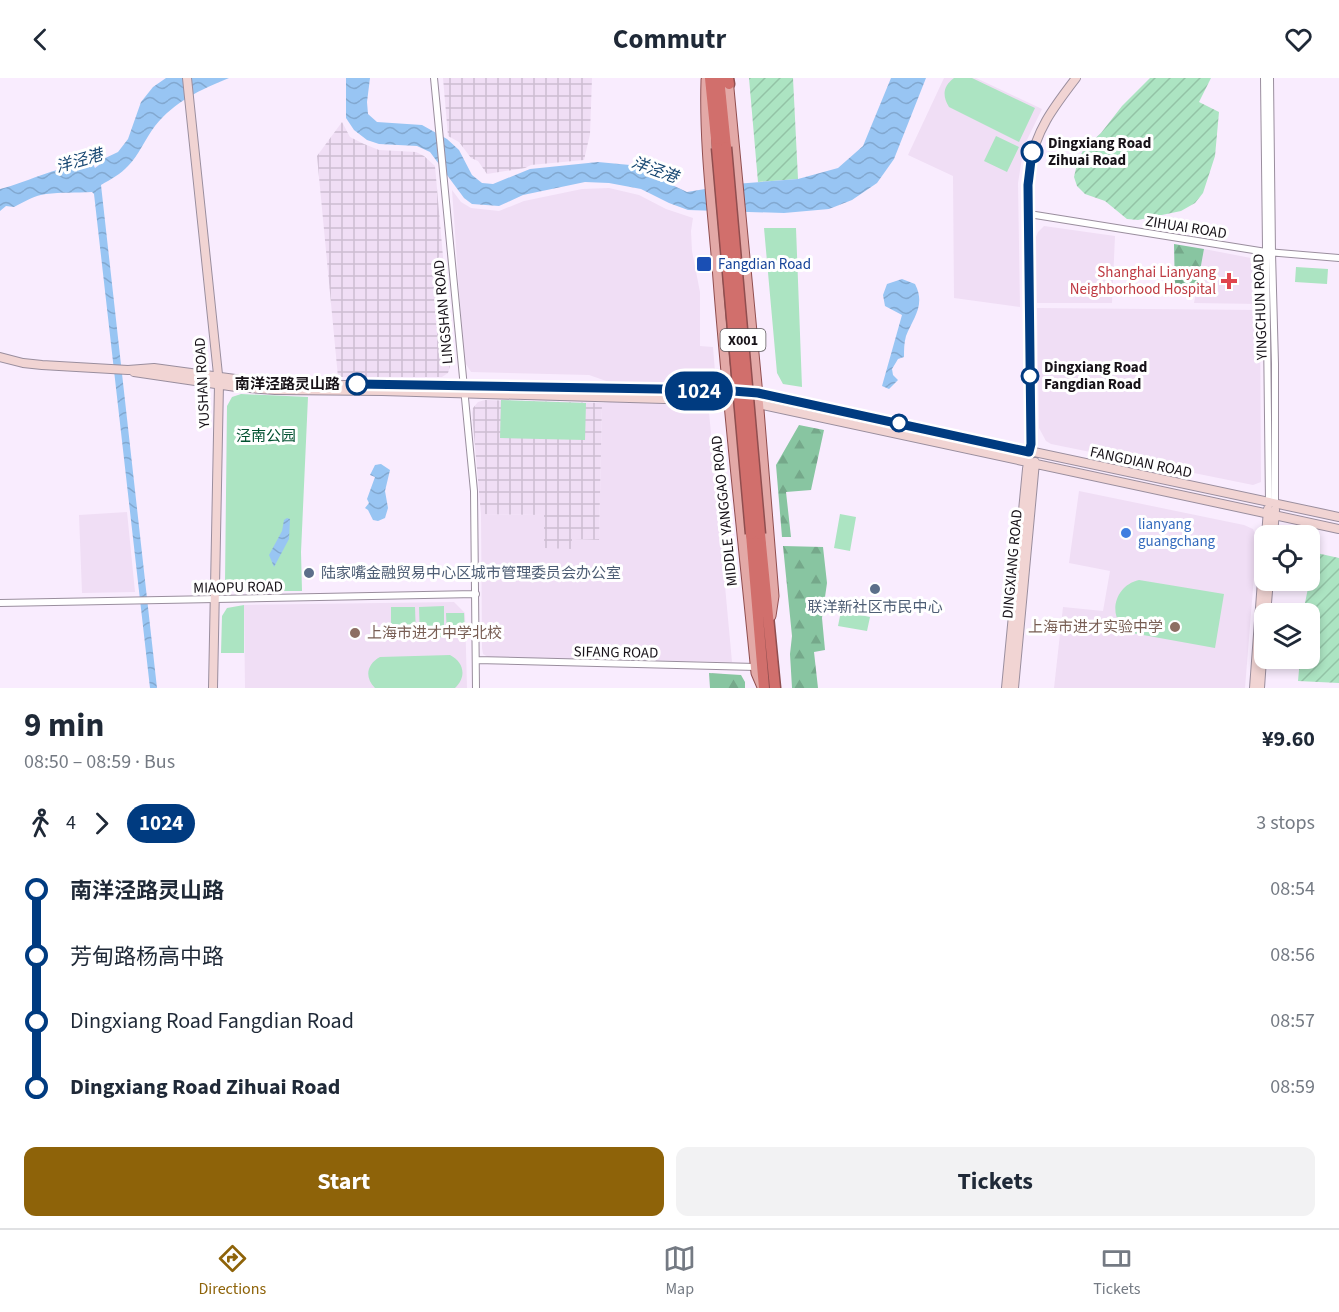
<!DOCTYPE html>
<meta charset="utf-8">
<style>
:root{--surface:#fff;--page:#f2f2f3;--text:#1f2937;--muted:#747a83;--line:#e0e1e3;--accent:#8e6309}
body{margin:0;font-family:"Source Sans 3","Noto Sans SC",sans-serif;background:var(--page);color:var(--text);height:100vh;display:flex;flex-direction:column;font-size:22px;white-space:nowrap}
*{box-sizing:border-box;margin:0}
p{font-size:20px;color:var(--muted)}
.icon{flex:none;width:33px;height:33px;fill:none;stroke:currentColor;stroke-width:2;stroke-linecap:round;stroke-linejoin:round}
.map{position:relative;height:610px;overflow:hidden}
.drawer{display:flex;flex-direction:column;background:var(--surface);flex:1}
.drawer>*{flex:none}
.badge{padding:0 12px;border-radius:20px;font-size:21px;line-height:39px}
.controls{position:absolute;left:1254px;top:447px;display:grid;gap:12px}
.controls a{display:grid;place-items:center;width:66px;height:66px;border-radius:12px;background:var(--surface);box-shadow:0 3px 9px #0003;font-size:30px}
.map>.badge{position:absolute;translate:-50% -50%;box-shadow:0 0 0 3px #fff}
.legs{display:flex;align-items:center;gap:9px;height:66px;padding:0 24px;font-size:20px}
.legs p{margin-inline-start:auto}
.overview{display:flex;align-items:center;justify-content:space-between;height:102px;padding:0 24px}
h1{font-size:33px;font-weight:700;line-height:45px}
.primary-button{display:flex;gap:12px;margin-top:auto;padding:12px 24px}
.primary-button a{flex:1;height:69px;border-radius:12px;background:var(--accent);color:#fff;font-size:24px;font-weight:700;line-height:69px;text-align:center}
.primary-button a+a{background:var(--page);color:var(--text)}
ul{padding:0 24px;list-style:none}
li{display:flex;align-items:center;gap:21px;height:66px;font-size:22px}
li i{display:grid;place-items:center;width:9px;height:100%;margin:0 8px;background:currentColor}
li i::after{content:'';width:15px;height:15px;margin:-8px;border:4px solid;border-radius:50%;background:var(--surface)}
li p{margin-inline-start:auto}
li:first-child i{background:linear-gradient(#0000 50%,currentColor 0)}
li:last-child i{background:linear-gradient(currentColor 50%,#0000 0)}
header{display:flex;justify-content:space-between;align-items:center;height:78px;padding:0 24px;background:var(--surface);font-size:27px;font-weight:700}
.dock{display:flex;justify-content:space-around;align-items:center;height:84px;border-top:2px solid var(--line);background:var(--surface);font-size:16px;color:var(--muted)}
.dock a{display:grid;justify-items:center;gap:3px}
.dock .current{color:var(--accent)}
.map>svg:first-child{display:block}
.built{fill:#f0def5}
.industrial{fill:url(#industrial-grid)}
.green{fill:#ace4c2}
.forest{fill:url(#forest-firs)}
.garden{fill:url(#garden-furrows)}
.water{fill:url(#water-waves)}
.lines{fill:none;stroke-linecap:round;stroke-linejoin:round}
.street-casing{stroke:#9a8e9e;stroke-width:8}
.secondary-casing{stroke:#9a8e9e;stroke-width:10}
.primary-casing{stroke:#904e4f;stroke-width:11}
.highway-casing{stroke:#904e4f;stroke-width:13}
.street{stroke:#fff;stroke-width:6}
.secondary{stroke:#f1d4d3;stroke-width:8}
.primary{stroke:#e3a9a7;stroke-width:9}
.highway{stroke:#d16f6c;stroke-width:10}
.highway-bridge-casing{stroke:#904e4f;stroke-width:13;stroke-linecap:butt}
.highway-bridge{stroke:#d16f6c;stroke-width:10}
.line-1-casing{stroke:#fff;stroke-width:14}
.line-1{stroke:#003b80;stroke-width:9}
.stop-1-dot{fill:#fff;stroke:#003b80;stroke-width:3}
.transit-dot{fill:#1a4fb4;stroke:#fff;stroke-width:2}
.health-dot{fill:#e0444e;stroke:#fff;stroke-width:2}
.shop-dot{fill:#3f7fe0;stroke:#fff;stroke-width:2}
.service-dot{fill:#5c6f8a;stroke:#fff;stroke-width:2}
.education-dot{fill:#8d6e63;stroke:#fff;stroke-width:2}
.labels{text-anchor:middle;stroke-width:6;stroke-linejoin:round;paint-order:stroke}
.shield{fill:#fff;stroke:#5d595d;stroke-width:1.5}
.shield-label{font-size:14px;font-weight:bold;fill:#171218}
.stop-label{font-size:15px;font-weight:bold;fill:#171218;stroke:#fff;text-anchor:start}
.street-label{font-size:15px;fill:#171218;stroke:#fff}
.transit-label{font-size:15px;fill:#164399;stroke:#fff;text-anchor:start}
.health-label{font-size:15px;fill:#be3a42;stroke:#fff;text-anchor:end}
.park-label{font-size:15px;fill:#00502f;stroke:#fff}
.shop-label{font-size:15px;fill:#366cbe;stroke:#fff;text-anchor:start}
.service-label{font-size:15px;fill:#4e5e75;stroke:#fff;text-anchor:start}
.education-label{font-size:15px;fill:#785e54;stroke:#fff;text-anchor:end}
.water-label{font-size:16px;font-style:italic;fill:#164671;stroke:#fff}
</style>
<header><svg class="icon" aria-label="back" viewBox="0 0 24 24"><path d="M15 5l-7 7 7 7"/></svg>Commutr<svg class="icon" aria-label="heart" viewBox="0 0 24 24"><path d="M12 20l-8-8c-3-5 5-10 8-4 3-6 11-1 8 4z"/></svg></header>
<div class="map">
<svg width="1339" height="610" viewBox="0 0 1339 610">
<defs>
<pattern id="industrial-grid" width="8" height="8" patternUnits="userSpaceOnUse" patternTransform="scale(1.5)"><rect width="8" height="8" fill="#f0def5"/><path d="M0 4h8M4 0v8" fill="none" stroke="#cdbdd1"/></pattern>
<pattern id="forest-firs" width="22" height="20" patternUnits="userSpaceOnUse" patternTransform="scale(1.5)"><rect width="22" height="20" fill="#88c5a1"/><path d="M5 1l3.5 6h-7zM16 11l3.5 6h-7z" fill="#75a88a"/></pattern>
<pattern id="garden-furrows" width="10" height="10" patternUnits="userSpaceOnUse" patternTransform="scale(1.5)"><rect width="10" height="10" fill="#ace4c2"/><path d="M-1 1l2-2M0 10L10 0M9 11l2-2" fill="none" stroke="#93c3a6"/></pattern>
<pattern id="water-waves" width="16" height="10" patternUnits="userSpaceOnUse" patternTransform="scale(1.5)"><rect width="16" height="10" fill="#98c5f3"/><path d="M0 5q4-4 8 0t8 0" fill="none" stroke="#82a8d0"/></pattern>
</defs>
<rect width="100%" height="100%" fill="#f9ecfe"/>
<path class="built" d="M944 0H976L1042 31 1024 68 1018 105 1020 229 954 220 953 98 908 77Z
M609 110 639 117 666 131 693 140 691 153 692 173 700 214V268L713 269 716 306 712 309 612 305 589 297 471 294 464 283 452 112 461 124 471 130 499 133 524 123 582 111Z
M1044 148 1115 158 1112 225H1037L1036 159 1038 154Z
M1204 171 1251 180 1257 184 1260 191 1259 226 1194 225Z
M1037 230 1260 232 1261 404 1253 407 1051 366 1046 363 1039 350Z
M620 323 695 325 701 327 709 334 732 584 488 579 483 576 482 570 481 436 544 437V470H572V461L599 462 602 325Z
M1079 413 1244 447 1253 451 1257 461 1245 610H1054L1063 529 1103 533 1110 493 1069 485Z
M127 434 135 514 82 515 79 437Z
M454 524 465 535 467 610H245L244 527Z"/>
<path class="industrial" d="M443 0H592L590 56 584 82 531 87 525 90 487 96 478 83 471 80 459 64 448 58Z
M342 44 350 59 364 66 379 72 416 74 424 78 435 88 452 281 448 295 442 299H338L317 78Z
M485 322 602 325 599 462 572 461V471L544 470V437L481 436 472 335 473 330 478 324Z"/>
<path class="green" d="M954 0H972L1035 30 1019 64 949 29C942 18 943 8 954 0Z
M996 58 1019 69 1007 94 984 83Z
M764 150H796L802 309 783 306 777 295Z
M1296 189 1328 191 1327 206 1295 204Z
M241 316 308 319 301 474 302 513H236L231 512 225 504 227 328 232 319Z
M501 322 586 325 585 362 500 360Z
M840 436 856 439 850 473 834 470Z
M1139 502 1224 516 1215 570 1132 555C1106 544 1112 508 1139 502Z
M244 527V575H221L222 538 227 530Z
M444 528V559L420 560 419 529Z
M391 529H415L416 560H391Z
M841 533 870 539 867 553 838 548Z
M446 535H464L465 558H447Z
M450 577C464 584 467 599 455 610H375C364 599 367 586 380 579Z"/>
<path class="forest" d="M1174 166 1204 171 1196 215H1175Z
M799 347 824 352 811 412 786 414 791 459H782L776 387Z
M783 468 823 469 827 505 822 540 825 572 814 574 818 610H792L790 576 792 558Z
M709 595 741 597 745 604V610H710Z"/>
<path class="garden" d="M749 0H793L798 101 758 104Z
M1150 0H1211L1199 24 1219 34 1215 78 1203 115 1195 125 1181 133 1138 142 1127 141 1105 123 1085 116 1077 108 1074 99 1078 82 1084 71 1101 55 1122 28Z
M1312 474 1339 480V605L1298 603 1300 581 1310 580V536L1303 535 1310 500Z"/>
<path class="water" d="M166 0H229C200 12 175 23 155 48 145 61 139 77 128 88 121 96 111 101 101 107L157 610H150L94 116 92 114C76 115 61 114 46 116 35 117 24 124 14 129L6 128 0 133V111C31 103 61 86 93 86L95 90 99 87V83L118 74 128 61 141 24 153 9Z
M346 0H370L367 24 368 36 377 44 422 47 447 61 459 72 472 97 482 105 493 106 530 91 598 84 630 87 687 114 735 106 798 101 838 90 863 68 891 0H926L894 81 877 105 852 122 829 131 784 135 688 132 669 125 641 111 609 105 585 104 523 117 499 128 472 126 464 120 430 74 417 68 379 66 367 62 354 52 346 40Z
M902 201 915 206C926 227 913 240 906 258 904 265 904 272 904 279L898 281 892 291 893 297 898 302 889 311 882 308 902 237 885 228 883 217 887 206Z
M381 386 390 392 385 413 388 430 385 440 378 443 373 442 368 432 365 430 369 425 367 421 375 399 370 397 375 387Z
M287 440 290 441 289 461 274 489 269 477 282 453 284 442Z"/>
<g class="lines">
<defs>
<path id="street" d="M434 0 474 413 476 610
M1264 0 1269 424
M1270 0 1272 175 1275 286V426
M1029 136 1266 174 1339 180
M0 525 476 516
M476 582 756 589"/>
<path id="secondary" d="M187 0 219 306 213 610
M0 279 23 285 42 287 128 292 154 290 273 306 720 312 758 315 1339 439
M134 294 236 309 275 312 382 313 734 323
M753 325 1339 451
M1266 458 1268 431
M1273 458 1275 432
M1266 536 1269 502
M1006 610 1027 391 1031 366 1029 90C1036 52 1053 30 1076 0
M1014 610 1035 384
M1254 610 1264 476
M1260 610 1264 553"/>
<path id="primary" d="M728 0 757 307 774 518 771 538
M706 2C704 64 712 127 717 188 727 324 743 460 756 595L762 609"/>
<path id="highway" d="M710 0 717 70
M719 0 726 69
M728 0 729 6
M751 456 764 610
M760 456 775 610"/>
</defs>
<use href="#street" class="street-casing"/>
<use href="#secondary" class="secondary-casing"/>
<use href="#primary" class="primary-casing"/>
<use href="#highway" class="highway-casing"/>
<use href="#street" class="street"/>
<use href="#secondary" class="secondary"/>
<use href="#primary" class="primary"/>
<use href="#highway" class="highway"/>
<defs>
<path id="highway-bridge" d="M726 69 760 456
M717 70 751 456"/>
</defs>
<use href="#highway-bridge" class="highway-bridge-casing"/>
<use href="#highway-bridge" class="highway-bridge"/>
</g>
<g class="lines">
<defs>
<path id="line-1" d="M357 306 720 312 758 315 1029 374 1031 366 1028 107 1032 74"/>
</defs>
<use href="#line-1" class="line-1-casing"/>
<use href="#line-1" class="line-1"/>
</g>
<g class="stop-1-dot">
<circle cx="1032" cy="74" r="10"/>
<circle cx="1030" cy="298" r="8"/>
<circle cx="357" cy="306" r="10"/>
<circle cx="899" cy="345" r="8"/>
</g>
<rect class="transit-dot" x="696" y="178" width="16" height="16" rx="3"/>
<path class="health-dot" d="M1226 194h6v6h6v6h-6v6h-6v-6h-6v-6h6z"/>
<circle class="shop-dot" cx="1126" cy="455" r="6"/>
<g class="service-dot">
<circle cx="309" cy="495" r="6"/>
<circle cx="875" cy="511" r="6"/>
</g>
<g class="education-dot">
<circle cx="1175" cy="549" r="6"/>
<circle cx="355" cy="555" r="6"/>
</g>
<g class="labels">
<rect class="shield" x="720.5" y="251" width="45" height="22" rx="4.5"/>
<g class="shield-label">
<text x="743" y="267">X001</text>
</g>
<g class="stop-label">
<text x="1048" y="70">Dingxiang Road<tspan x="1048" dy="17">Zihuai Road</tspan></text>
<text x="1044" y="294">Dingxiang Road<tspan x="1044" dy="17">Fangdian Road</tspan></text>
<text x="340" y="311" text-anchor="end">南洋泾路灵山路</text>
</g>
<g class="street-label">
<text transform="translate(1186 149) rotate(9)" y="5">ZIHUAI ROAD</text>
<text transform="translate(1260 229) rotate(-92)" y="5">YINGCHUN ROAD</text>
<text transform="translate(443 234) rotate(-95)" y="5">LINGSHAN ROAD</text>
<text transform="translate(202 305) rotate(-93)" y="5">YUSHAN ROAD</text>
<text transform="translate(1141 384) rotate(12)" y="5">FANGDIAN ROAD</text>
<text transform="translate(724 433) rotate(-96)" y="5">MIDDLE YANGGAO ROAD</text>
<text transform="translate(1012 486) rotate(-85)" y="5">DINGXIANG ROAD</text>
<text transform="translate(238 509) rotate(-1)" y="5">MIAOPU ROAD</text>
<text transform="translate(616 574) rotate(1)" y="5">SIFANG ROAD</text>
</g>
<g class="transit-label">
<text x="718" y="191">Fangdian Road</text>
</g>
<g class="health-label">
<text x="1216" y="199">Shanghai Lianyang<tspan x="1216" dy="17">Neighborhood Hospital</tspan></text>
</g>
<g class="park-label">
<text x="266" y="363">泾南公园</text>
</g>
<g class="shop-label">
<text x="1138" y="451">lianyang<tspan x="1138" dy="17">guangchang</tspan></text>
</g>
<g class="service-label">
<text x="321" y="500">陆家嘴金融贸易中心区城市管理委员会办公室</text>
<text x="875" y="534" text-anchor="middle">联洋新社区市民中心</text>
</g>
<g class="education-label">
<text x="1163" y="554">上海市进才实验中学</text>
<text x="367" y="560" text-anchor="start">上海市进才中学北校</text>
</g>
<g class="water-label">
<text transform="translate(79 82) rotate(-16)" y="6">洋泾港</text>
<text transform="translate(655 91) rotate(20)" y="6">洋泾港</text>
</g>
</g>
</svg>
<div class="controls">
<a><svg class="icon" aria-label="locate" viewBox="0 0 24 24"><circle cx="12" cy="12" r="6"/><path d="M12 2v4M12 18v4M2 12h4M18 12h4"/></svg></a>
<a><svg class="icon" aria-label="layers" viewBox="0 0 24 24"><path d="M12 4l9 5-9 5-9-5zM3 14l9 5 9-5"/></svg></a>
</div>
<b class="badge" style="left:699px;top:313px;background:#003b80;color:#fff">1024</b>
</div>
<section class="drawer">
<div class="overview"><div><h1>9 min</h1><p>08:50 – 08:59 · Bus</p></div><b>¥9.60</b></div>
<div class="legs"><svg class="icon" aria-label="walk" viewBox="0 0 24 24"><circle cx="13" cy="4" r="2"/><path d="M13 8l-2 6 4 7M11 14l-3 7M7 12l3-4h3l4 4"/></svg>4<svg class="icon" aria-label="forward" viewBox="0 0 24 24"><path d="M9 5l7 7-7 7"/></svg><b class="badge" style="background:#003b80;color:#fff">1024</b><p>3 stops</p></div>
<ul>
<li><i style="color:#003b80"></i><b>南洋泾路灵山路</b><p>08:54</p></li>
<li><i style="color:#003b80"></i><span>芳甸路杨高中路</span><p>08:56</p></li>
<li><i style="color:#003b80"></i><span>Dingxiang Road Fangdian Road</span><p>08:57</p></li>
<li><i style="color:#003b80"></i><b>Dingxiang Road Zihuai Road</b><p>08:59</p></li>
</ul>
<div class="primary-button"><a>Start</a><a>Tickets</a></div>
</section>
<nav class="dock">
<a class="current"><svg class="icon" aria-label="directions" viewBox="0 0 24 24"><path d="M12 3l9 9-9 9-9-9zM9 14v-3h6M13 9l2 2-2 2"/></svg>Directions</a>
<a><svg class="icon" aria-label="map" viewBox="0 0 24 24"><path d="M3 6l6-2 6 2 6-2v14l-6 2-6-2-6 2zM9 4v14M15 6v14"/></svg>Map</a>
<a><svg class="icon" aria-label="tickets" viewBox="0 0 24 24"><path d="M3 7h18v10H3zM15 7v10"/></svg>Tickets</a>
</nav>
